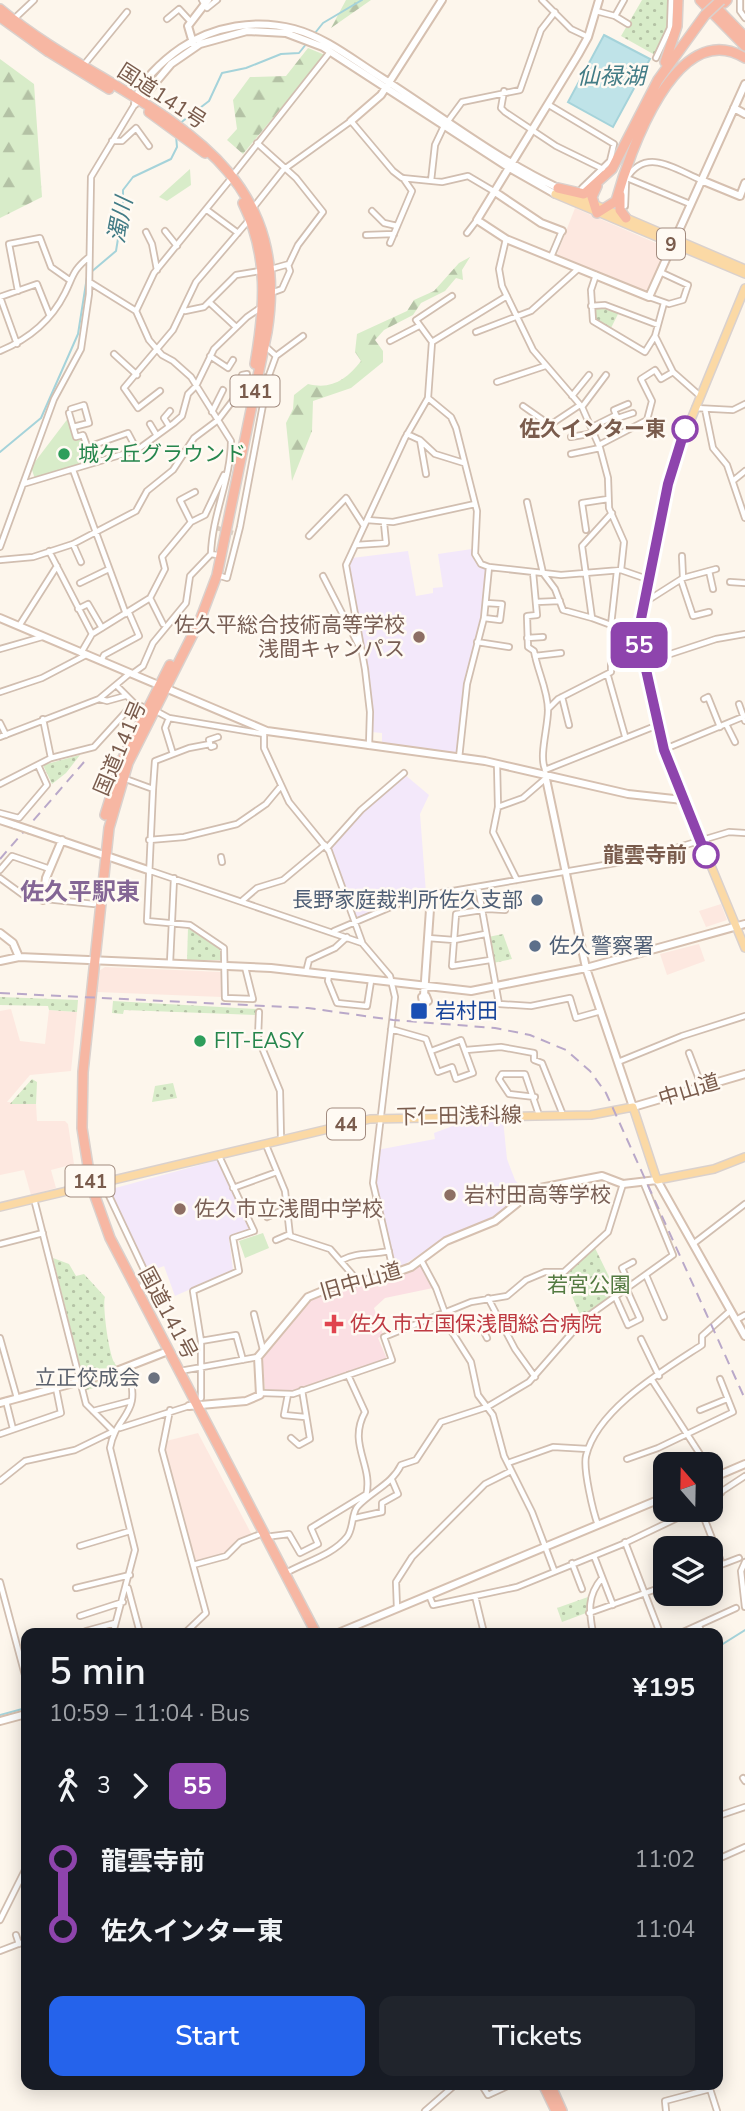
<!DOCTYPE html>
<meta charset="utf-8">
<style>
:root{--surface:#171b24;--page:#20242c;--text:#f1f3f6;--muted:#9ea1a6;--accent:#2563eb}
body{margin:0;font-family:"Nunito Sans","Noto Sans JP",sans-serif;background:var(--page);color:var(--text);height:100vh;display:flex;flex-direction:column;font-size:26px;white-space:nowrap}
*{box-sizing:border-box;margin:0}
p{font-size:23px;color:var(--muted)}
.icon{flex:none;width:38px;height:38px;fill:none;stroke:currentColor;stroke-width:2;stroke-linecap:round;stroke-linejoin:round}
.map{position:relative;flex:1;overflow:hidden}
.drawer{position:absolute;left:21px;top:1628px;width:702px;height:462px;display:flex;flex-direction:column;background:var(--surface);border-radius:14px;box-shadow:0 4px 18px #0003}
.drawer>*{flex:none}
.badge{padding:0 14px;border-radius:10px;font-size:24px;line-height:46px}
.needle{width:46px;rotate:340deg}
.controls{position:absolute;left:653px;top:1452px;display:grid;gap:14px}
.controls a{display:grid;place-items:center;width:70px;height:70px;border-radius:14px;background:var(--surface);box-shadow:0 4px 18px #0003;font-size:35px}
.map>.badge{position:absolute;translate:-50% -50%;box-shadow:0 0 0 4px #fff}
.legs{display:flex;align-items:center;gap:10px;height:77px;padding:0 28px;font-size:23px}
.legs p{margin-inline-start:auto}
.head{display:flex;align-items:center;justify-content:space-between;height:119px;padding:0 28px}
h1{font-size:38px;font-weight:600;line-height:52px}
.primary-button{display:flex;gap:14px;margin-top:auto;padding:14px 28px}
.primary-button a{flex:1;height:80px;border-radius:14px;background:var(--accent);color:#fff;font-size:28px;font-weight:600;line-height:80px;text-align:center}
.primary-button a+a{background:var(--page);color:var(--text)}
ul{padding:0 28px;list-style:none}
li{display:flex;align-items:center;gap:24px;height:70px;font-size:26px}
li i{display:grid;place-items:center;width:10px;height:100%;margin:0 9px;background:currentColor}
li i::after{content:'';width:18px;height:18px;margin:-9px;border:5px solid;border-radius:50%;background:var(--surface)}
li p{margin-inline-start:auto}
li:first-child i{background:linear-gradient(#0000 50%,currentColor 0)}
li:last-child i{background:linear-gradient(currentColor 50%,#0000 0)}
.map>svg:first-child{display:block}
.commercial{fill:#fde8e0}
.education{fill:#f3e8fa}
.medical{fill:#fbdfe3}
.grass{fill:url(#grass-dots)}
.forest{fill:url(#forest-firs)}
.pitch{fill:#d8ecc9}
.water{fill:#bfe3e8;stroke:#a5d3da;stroke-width:2}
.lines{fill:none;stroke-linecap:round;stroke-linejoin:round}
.stream{stroke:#a5d3da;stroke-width:2}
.street-tunnel{stroke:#dcd0c4;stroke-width:4.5;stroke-dasharray:4.5 2;stroke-linecap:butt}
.street-casing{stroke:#d1beb0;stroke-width:8}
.secondary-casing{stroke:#d6c0b0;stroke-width:10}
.primary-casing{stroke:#dad1cd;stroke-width:10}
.highway-casing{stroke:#dad1cd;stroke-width:12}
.street{stroke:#fff;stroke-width:4.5}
.secondary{stroke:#fff;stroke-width:6}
.primary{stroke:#fbd9a5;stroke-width:7}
.highway{stroke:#f7b7a3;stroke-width:9}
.rail{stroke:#b9a8c9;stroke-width:2;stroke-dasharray:10 7;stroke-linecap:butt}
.secondary-bridge-casing{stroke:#d6c0b0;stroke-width:10;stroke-linecap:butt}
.highway-bridge-casing{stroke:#dad1cd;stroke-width:12;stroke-linecap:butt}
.secondary-bridge{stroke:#fff;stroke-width:6}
.highway-bridge{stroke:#f7b7a3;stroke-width:9}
.line-1-casing{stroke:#fff;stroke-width:16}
.line-1{stroke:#8e44ad;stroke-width:10}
.stop-1-dot{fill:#fff;stroke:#8e44ad;stroke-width:3.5}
.leisure-dot{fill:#2e9e5b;stroke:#fffaf3;stroke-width:2.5}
.education-dot{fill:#8d6e63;stroke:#fffaf3;stroke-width:2.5}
.service-dot{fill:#5c6f8a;stroke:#fffaf3;stroke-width:2.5}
.transit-dot{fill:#1a4fb4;stroke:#fffaf3;stroke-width:2.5}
.health-dot{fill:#e0444e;stroke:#fffaf3;stroke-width:2.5}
.worship-dot{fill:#6b7280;stroke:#fffaf3;stroke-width:2.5}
.labels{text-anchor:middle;stroke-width:5;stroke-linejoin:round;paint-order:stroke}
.shield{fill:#fffaf3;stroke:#a28b7f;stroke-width:2}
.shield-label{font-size:19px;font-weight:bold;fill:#7a5c4d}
.street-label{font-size:21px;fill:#7a5c4d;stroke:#fffaf3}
.stop-label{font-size:21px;font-weight:bold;fill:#7a5c4d;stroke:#fffaf3;text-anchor:end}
.leisure-label{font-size:21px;fill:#27864d;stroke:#fffaf3;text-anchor:start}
.education-label{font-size:21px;fill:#785e54;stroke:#fffaf3;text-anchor:start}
.service-label{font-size:21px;fill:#4e5e75;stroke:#fffaf3;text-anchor:end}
.transit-label{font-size:21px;fill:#164399;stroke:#fffaf3;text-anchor:start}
.park-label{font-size:21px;fill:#537a41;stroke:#fffaf3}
.health-label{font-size:21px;fill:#be3a42;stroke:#fffaf3;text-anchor:start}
.worship-label{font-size:21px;fill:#5b616d;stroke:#fffaf3;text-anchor:end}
.water-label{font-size:23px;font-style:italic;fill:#437c86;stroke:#fffaf3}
.quarter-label{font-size:24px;font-weight:bold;fill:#846695;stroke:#fffaf3}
</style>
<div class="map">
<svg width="745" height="2111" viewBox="0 0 745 2111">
<defs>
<pattern id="grass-dots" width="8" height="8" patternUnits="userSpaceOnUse" patternTransform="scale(1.75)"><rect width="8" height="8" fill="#d8ecc9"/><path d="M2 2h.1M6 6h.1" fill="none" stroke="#b4c2a5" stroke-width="1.8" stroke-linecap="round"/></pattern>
<pattern id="forest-firs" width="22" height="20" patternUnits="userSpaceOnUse" patternTransform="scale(1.75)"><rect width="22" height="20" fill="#d8ecc9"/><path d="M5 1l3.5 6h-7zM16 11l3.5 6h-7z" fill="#b4c2a5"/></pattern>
</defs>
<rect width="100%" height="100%" fill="#fdf6ec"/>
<path class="commercial" d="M575 208 665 247 650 291 645 292 556 257Z
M721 904 727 920 706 927 699 911Z
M699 944 705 961 667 975 660 954Z
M105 967 222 972V997L97 992 99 971Z
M11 1009 20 1041 45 1044 49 1010 77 1012 71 1071 30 1075 7 1102 36 1104 37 1121H65L68 1124 74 1164 51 1170 56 1188 31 1195 24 1170 0 1175V1011Z
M198 1433 252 1535 236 1540 225 1555 195 1563 164 1448 166 1441Z"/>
<path class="education" d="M472 549 477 562 486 568 487 576 482 618 466 682 457 754 382 745V733L371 732 365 656 349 564 352 558 408 551 416 596 433 593V588L443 587 438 554Z
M404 774 429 795 420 814 426 893 395 901 357 918 330 847 361 812Z
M469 1120H503L507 1159 515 1180 525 1192 490 1219 448 1237 397 1269 376 1191 377 1150 435 1139 434 1133Z
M218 1160 251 1229 229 1238 233 1270 175 1296 164 1266 148 1272 108 1190Z"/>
<path class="medical" d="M420 1263 433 1288 385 1298 374 1308 383 1335 378 1338 387 1359 297 1390 280 1393 265 1389 262 1359 306 1302 335 1288Z"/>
<path class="grass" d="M642 0H668V25L655 55 621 36Z
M597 307 619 312 610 330 595 321 593 310Z
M80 755 66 773 52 784 43 765Z
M188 928 220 949 222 960H187Z
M503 934 512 959 493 963 488 937Z
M0 997 78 1000 77 1012 49 1010 48 1006 0 1005Z
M113 1001 257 1009V1015L124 1010 123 1014 112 1013Z
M32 1079 37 1082 36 1104H10Z
M173 1083 177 1098 152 1102 155 1086Z
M595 1248 617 1293 582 1320 563 1274Z
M53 1258 69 1264 76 1276 84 1274 105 1297C102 1305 109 1354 114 1362 117 1368 124 1373 127 1380L86 1390Z
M588 1597 586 1613 562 1622 557 1608Z"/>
<path class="forest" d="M346 0H371L331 28Z
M308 48 325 55 243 154 227 140 237 129 233 100 250 77 286 76Z
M0 59 34 84 42 197 0 218Z
M190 169 191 185 167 201 159 197Z
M470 257 462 270 463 280 456 278 445 291 421 303 413 315 384 330 375 340 383 351V362L351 388 313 401 312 431 292 481 286 423 293 409 294 395 308 384C332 390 347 379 361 361L355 352 357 334 407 311 414 300 434 291 459 263Z"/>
<path class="pitch" d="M69 417 76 437 82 436 91 461 35 479 31 467Z
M263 1233 269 1248 245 1258 239 1241Z"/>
<path class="water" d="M604 35 650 59 613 127 568 102Z"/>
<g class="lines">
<path class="stream" d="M179 124 209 101 222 73 246 68 281 54 299 53 323 23 362 0
M90 273 116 251 123 208V190L133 177 171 159 177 147 176 136
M0 452 41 418 78 334 87 277
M718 1647 745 1630
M0 1715 26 1708"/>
<path class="street-tunnel" d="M217 528 233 533"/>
<defs>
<path id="street" d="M202 0 207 8 217 0
M542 0 571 29 588 37
M740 0V11L745 18
M596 11 615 16 624 0
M615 16 628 24
M15 18 34 0
M167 19 179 9 191 22
M656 58 670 28 671 0
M83 66 127 12
M504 91 501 108 505 112 556 146 603 169
M549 105 614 144 610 161 582 188
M448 121 462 102 520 90 541 30 555 12
M112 141H122L136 128 149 146
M257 143 296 178 323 212 298 245 289 264 271 269
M232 176 330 52
M431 181 435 145 444 126
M690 204 627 178C646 147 675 169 701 180
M625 206 626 182
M253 208 283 170 351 121 393 171 402 178 442 182 468 176 495 192
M207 210 238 233
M372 211 384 223 397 226
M165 231 177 246
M146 232 152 244 157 270
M467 233 477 220
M366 235 394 234
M506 239 499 269 502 286 533 350 582 407 600 448 608 478 609 508 624 542 621 570
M390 243 412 191 403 178
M551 257 562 231
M596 275 591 290 593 321 645 352 655 336 664 303
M91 283 136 311 149 340 162 355 173 361 191 377 231 441C231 479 212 515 211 554L217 555
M18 291 9 244 40 238 51 267 68 279
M271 293 282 289 290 271 288 265
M649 297 669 304 683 300 688 285 660 272
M209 302 236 327
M591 306 605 305 658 325
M136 311 154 273 229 181
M185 311 204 307 236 275 260 271
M476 332 531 311 578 269
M655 336 673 372 699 395
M390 341 419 326
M432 342 416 320 452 296
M17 344 0 297 37 284 49 314
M265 346 276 356 268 378
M0 351C29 339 51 321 65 293 74 275 72 271 89 257
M114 354 137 375
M210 356 228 368 233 360
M276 356 303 336
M497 382 545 366
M160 391 138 408 124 388 173 330 196 282 249 220
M237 395 242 375 247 374
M572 396 589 375
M428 398 451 417 456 428 477 511 475 554 481 564 489 567 484 618 467 684 459 758
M523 406 550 425 580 405
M582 407 606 375
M695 408 733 410 745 404
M71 409 84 405 89 423 73 427
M705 409 713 448 727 465 745 518
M212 412 223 390
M69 413 76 437 83 435 93 462
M616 415 618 418 633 413
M150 424 156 434
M169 426 164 418 170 411
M592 427 616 415 614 410 628 404
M407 434 420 440 426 474
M571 437 594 433
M420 440 435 454 464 463
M599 445 647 420 652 401 641 379 655 370 661 379 673 372
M88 447 128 433 137 450
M571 454 600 448
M73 470 126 614
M734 480 745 471
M23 484 137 450 174 423 182 416 188 394 196 386 214 349 247 317 260 308
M527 502 543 573 555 589 563 610 592 618
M367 520 393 522 475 504
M191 522 180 500 195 492
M586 530 582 503 608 499
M309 536 346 498 364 526
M73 544 81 562
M356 545 386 543 384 523
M0 547 54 399 81 349 89 294 91 177 135 104
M49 551 92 634
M0 560 33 557 73 544 136 511 147 491 173 470 194 438 218 420 237 395 248 398
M489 567 561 575 621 570 647 579
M709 571 713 589
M533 572 537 615 527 616 528 647 534 651C537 670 548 690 548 710 548 727 539 756 545 769
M217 575 227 578 240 527 268 378 263 377
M323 576 362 652
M683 578 716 569
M681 580 693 616 709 612
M730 582 745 583
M80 583 109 569
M150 598 163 624
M644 599H650L683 578 682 556
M536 602 560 601
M78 609 88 604 102 628
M484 618 500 620 502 604 486 603
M611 625 592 618 582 546 612 513
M19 626 57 566
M527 638 543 637
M477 642 509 647
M0 649 42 637
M81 653 92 634 150 598 165 569 162 557 191 522 205 515 224 475
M535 656 561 653
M101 661 104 655 139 636 129 613
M643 663 716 639 745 634
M132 674 143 666 153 643 186 603 190 576 211 554
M608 676 625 736
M117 686 134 703
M0 692 42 678 86 655
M562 697 569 725
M100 699 107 701 125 696
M704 699 708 697 720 727
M739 704 745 721
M548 709 558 699 611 672V625L617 571
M156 711 169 718 264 734
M169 718 165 728 173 754
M43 719 51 758
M0 723 6 735
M726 724 735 742
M264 730V748L289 802 329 851 362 942
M0 737 99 699 129 674
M214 746 211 747 209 740 218 737
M369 746 370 712 365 669 346 565 405 438 428 398 432 342 507 296
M665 749 745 716
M497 764 498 807 493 832 517 880
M545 770 658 725
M123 778 153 789 147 921 190 925 224 948 225 998 253 999 245 967
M0 784 51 758 94 747 134 703 147 709
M153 789 155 761 189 748 210 744
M498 807 523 798 545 779
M0 813 19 818 47 785 38 765
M149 840 184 837 237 824 266 804 281 786
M327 848 361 810 404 773
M221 857 222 862
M0 870 12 856 50 869
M148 870 362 943 390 976 395 997 373 1183 394 1274
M0 878 26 897 94 904
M478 887 499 1004 531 1006 570 998 576 1018 601 1011
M243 900 257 888 283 880 325 845
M334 931 412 898 639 859 729 832 745 833
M428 938 454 940 485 934
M490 960 452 966 456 914 488 909 505 910
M170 963 174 878
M306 972 309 960 335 948 347 937
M329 974 328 981 337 1003 367 1006 371 981
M259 1012 258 1038 280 1091 281 1139
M391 1029 426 1039 438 1072 452 1067 456 1079 473 1073 461 1040 431 1051
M466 1050 501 1047 534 1053V1060L542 1063 563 1115
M689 1053 702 1087
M618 1062 682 1036 745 1016
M535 1097 509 1094 499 1079 502 1074H525L539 1115
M266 1145 285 1191 290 1236 330 1249 358 1281
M103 1183 146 1274 142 1287 136 1290
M233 1188 277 1172
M34 1199 86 1404 113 1431
M267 1217 285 1209
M276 1240 290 1234
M0 1244 43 1233
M693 1244 745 1204
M342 1260C357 1252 371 1255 389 1251
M421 1260 436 1288 452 1332 471 1362 478 1395 493 1415 504 1456 532 1512 554 1570
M646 1275 664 1317
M630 1286 622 1268 633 1262
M615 1296 628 1325 640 1319 626 1288
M488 1298 515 1349 535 1377
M254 1314 263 1350
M736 1320 745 1315
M485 1334 487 1338
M0 1338 17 1398
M641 1339 659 1376
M201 1341 236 1335 243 1360
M180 1371 258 1357
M348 1375 365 1412C347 1445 374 1465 366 1496
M652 1380 707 1465
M262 1393 293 1394 392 1360 384 1337 471 1302 507 1296 526 1280 545 1272H564L608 1232 623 1184
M288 1394 284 1415 305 1417
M201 1398V1341L193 1291 239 1271 233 1238 254 1231 219 1156
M6 1401 13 1429
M170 1410 162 1450 206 1613 185 1633
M700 1410 727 1399
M93 1411 131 1401
M120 1428 189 1406
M0 1434 61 1413 56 1388
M291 1438 299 1445 310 1439 302 1390
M627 1459 658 1448 733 1412 720 1379
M508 1463 553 1447 588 1449
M710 1473 721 1493
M0 1481 25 1461 75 1450 112 1432
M710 1499 745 1476
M701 1510 722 1564
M355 1518 382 1512V1503L398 1494 392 1480
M598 1525C593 1512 583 1469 586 1456 597 1409 664 1370 702 1345V1336L730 1311
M265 1537 289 1534 300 1553 318 1544 311 1528 365 1495
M625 1542 660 1633
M80 1546 130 1531
M594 1556 613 1605
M745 1562 741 1571 745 1607
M572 1563 582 1589
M193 1565 226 1556 240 1542 258 1535
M710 1569 739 1558
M286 1573C305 1562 333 1555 347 1537 354 1528 351 1513 358 1506 372 1491 392 1484 401 1465L416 1460 441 1422 487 1407 529 1382 584 1319 673 1255 644 1184
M0 1582 26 1679
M76 1588 130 1575
M128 1588 140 1633
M429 1595 433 1605 517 1587 623 1544 694 1510
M475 1596 484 1633
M397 1608 396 1582 412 1557 485 1484 511 1471
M589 1613 665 1586
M80 1616 123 1602
M699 1626 702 1633
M86 1631 115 1623
M113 1633 135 1550 110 1448C116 1413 144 1416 127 1368
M593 1633C589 1611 587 1596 602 1578
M681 1633 736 1608
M743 1778 745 1781
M718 1816 745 1807
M718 1859 745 1847
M0 1920 26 1868
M16 1935 19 1944
M0 1951 26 1941
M481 2084 488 2095 512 2084
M425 2111 456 2084
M666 2111 665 2101 710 2089 717 2111"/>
<path id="secondary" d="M599 0 588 37 578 55 477 220 506 239 649 297 745 84
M193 43 188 26 208 0
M139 102 171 64 200 44 247 31 286 33 323 47 511 169 555 194
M135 104C137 83 165 59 181 48 214 26 256 19 294 29 327 38 353 60 382 78 440 115 496 159 558 188
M734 108 745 114
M351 121 381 95 442 0
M701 180 740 196 745 183
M495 192 541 223 562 231
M0 618 267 731 485 761 628 794 683 800
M545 774 586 968 633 1107 745 1074
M0 820 15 825
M30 830 148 870
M43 900 46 878 62 840
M0 933 13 943 19 957
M0 961 19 957 271 968 471 991 586 968 745 924
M424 995 431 895
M426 996 428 1001 423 1002 422 997Z
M0 1403 114 1372 168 1351
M189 1406 246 1401 260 1395 258 1357 308 1297 332 1287 386 1276 411 1267 446 1241 495 1221 535 1189 602 1176 623 1184 657 1180 745 1336
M710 1479 745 1464
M338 1633 665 1497
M0 1721 26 1714"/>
<path id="primary" d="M568 193 745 269
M555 194 745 274
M745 288 676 456 638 634 671 769 745 948
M0 1207 370 1119 591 1115 633 1107 657 1180 714 1169 745 1157"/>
<path id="highway" d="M700 0 745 46
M709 0 745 37
M724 3 727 0
M0 9C116 106 298 138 267 332L217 575 200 620 128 763 109 828 83 1072 82 1128 91 1185 110 1238 316 1633
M0 17 49 52 109 89
M665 62 677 26 678 0
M149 112 205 153
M597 186 592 197 597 213 616 201C629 154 676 15 745 58
M558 188 584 194 612 169 658 80 705 15
M620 195V210L626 218
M243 203C269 256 265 307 255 364
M105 815 122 760 170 665
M543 2084 556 2111
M550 2084 562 2111"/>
</defs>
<use href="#street" class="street-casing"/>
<use href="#secondary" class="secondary-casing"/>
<use href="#primary" class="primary-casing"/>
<use href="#highway" class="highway-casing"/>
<use href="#street" class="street"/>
<use href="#secondary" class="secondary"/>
<use href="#primary" class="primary"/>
<use href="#highway" class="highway"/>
<path class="rail" d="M0 859 84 762
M0 993 308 1008 393 1020 495 1028 530 1035 566 1050 590 1071 606 1093 745 1399"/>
<defs>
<path id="secondary-bridge" d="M15 825 30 830"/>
<path id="highway-bridge" d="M705 15 721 0"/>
</defs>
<use href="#secondary-bridge" class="secondary-bridge-casing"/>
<use href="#highway-bridge" class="highway-bridge-casing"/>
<use href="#secondary-bridge" class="secondary-bridge"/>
<use href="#highway-bridge" class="highway-bridge"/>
</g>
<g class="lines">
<defs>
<path id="line-1" d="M685 429 668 484 638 634 664 750 706 855"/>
</defs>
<use href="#line-1" class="line-1-casing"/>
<use href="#line-1" class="line-1"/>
</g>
<g class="stop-1-dot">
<circle cx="685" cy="429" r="12"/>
<circle cx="706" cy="855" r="12"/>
</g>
<g class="leisure-dot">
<circle cx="64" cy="454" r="7"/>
<circle cx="200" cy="1041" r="7"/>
</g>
<g class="education-dot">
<circle cx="419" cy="637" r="7"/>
<circle cx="450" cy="1195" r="7"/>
<circle cx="180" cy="1209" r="7"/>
</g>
<g class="service-dot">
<circle cx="537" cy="900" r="7"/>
<circle cx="535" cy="946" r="7"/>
</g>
<rect class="transit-dot" x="410" y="1002" width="18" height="18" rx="3.5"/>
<path class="health-dot" d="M330.5 1313.5h7v7h7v7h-7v7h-7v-7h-7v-7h7z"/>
<circle class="worship-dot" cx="154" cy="1378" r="7"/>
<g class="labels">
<g class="shield">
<rect x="657" y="228.5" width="28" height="31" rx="5"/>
<rect x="230.5" y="375.5" width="49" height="31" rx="5"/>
<rect x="327" y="1108.5" width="38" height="31" rx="5"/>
<rect x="65.5" y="1165.5" width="49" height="31" rx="5"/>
</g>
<g class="shield-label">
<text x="671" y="251">9</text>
<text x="255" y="398">141</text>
<text x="346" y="1131">44</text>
<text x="90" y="1188">141</text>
</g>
<g class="street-label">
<text transform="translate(162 96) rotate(33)" y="7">国道141号</text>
<text transform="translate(120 748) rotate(-67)" y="7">国道141号</text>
<text transform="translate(689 1090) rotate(-17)" y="7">中山道</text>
<text transform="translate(459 1116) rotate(-1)" y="7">下仁田浅科線</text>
<text transform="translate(361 1281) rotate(-16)" y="7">旧中山道</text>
<text transform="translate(168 1313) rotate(62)" y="7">国道141号</text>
</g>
<g class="stop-label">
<text x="666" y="436">佐久インター東</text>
<text x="687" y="862">龍雲寺前</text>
</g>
<g class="leisure-label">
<text x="78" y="461">城ケ丘グラウンド</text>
<text x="214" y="1048">FIT-EASY</text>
</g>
<g class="education-label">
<text x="405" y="632" text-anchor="end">佐久平総合技術高等学校<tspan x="405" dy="24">浅間キャンパス</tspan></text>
<text x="464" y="1202">岩村田高等学校</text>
<text x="194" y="1216">佐久市立浅間中学校</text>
</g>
<g class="service-label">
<text x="523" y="907">長野家庭裁判所佐久支部</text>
<text x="549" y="953" text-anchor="start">佐久警察署</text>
</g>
<g class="transit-label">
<text x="435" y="1018">岩村田</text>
</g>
<g class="park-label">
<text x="589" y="1292">若宮公園</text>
</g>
<g class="health-label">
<text x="350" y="1331">佐久市立国保浅間総合病院</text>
</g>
<g class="worship-label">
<text x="140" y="1385">立正佼成会</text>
</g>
<g class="water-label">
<text x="611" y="84">仙禄湖</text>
<text transform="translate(120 220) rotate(-79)" y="8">濁川</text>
</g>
<g class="quarter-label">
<text x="80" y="900">佐久平駅東</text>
</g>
</g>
</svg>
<div class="controls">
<a><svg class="needle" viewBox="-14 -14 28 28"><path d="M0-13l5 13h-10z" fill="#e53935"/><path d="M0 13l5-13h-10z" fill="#9ea1a6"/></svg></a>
<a><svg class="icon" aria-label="layers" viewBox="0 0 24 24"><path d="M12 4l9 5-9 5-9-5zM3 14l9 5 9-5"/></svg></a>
</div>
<b class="badge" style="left:639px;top:645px;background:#8e44ad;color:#fff">55</b>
<section class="drawer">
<div class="head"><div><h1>5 min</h1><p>10:59 – 11:04 · Bus</p></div><b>¥195</b></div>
<div class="legs"><svg class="icon" aria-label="walk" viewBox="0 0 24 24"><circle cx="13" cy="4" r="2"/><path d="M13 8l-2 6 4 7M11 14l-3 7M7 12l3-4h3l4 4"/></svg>3<svg class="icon" aria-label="forward" viewBox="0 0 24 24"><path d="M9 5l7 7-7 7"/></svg><b class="badge" style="background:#8e44ad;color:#fff">55</b></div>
<ul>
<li><i style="color:#8e44ad"></i><b>龍雲寺前</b><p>11:02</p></li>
<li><i style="color:#8e44ad"></i><b>佐久インター東</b><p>11:04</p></li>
</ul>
<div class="primary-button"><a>Start</a><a>Tickets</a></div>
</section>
</div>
